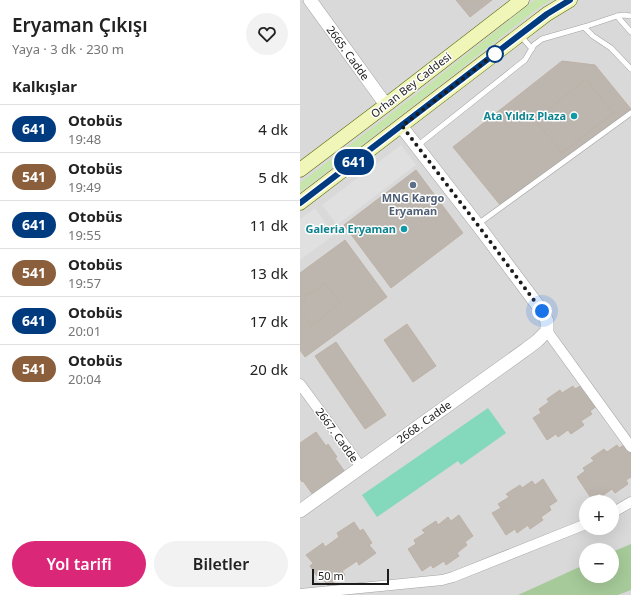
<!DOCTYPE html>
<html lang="tr">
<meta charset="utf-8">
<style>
:root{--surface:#fff;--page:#f2f2f2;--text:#222;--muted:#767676;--line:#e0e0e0;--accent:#db2777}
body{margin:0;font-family:"Noto Sans",sans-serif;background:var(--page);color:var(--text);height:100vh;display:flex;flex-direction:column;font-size:15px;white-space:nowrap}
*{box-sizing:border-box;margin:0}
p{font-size:13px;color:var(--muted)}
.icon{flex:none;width:22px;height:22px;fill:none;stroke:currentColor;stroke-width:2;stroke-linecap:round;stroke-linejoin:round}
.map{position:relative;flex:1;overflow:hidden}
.drawer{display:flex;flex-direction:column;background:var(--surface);width:300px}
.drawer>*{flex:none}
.badge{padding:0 8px;border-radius:13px;font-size:14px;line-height:26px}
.buttons{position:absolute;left:279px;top:495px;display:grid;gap:8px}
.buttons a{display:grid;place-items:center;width:40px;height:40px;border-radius:50%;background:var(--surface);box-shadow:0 4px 16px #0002;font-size:20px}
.scale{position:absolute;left:12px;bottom:10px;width:77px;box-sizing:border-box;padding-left:4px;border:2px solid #1c1c1c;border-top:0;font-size:11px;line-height:14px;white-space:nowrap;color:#1c1c1c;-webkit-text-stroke:3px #fff;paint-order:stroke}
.you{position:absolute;width:20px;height:20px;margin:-10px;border:3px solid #fff;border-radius:50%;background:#1a73e8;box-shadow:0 0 0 6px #1a73e833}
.map>.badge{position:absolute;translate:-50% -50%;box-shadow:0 0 0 2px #fff}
h2{padding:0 12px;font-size:15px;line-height:36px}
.round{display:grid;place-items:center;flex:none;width:42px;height:42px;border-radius:21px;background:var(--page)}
.headline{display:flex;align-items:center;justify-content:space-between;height:68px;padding:0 12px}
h1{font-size:19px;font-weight:600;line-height:30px}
.button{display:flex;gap:8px;margin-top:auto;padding:8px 12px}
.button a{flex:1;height:46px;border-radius:24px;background:var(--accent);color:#fff;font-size:16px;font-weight:600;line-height:46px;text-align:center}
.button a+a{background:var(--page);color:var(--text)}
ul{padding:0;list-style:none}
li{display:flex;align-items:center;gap:12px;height:48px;padding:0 12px;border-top:1px solid var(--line)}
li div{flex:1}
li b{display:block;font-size:15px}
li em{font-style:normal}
li .badge{min-width:44px;font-weight:700;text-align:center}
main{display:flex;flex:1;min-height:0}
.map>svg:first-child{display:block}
.residential{fill:#dad9d9;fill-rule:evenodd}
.grass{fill:#c5e5aa}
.forest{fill:#a6ca99}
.pitch{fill:#84d8bb}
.parking{fill:#e0e0e0}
.building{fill:#bdb6af;stroke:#beb1a5}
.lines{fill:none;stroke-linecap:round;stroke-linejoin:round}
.service-casing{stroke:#a3a3a3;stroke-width:6}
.minor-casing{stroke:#a3a3a3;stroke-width:11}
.tertiary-casing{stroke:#a3a3a3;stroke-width:14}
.secondary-casing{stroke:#5d6c0a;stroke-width:15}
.service{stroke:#fff;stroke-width:5}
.minor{stroke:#fff;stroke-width:10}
.tertiary{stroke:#fff;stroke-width:13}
.secondary{stroke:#f0f5b8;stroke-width:14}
.line-casing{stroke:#fff;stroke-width:9}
.line{stroke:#003b80;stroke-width:6}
.walk{stroke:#1c1c1c;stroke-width:4;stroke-dasharray:0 7.2}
.stop-dot{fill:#fff;stroke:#003b80;stroke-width:2}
.culture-dot{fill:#0f9aa8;stroke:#fff;stroke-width:1.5}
.service-dot{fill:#5c6f8a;stroke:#fff;stroke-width:1.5}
.labels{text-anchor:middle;stroke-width:3;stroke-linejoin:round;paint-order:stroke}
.street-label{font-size:11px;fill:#1c1c1c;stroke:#fff}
.culture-label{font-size:11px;font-weight:bold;fill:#0d838f;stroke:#fff;text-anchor:end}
.service-label{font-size:11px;font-weight:bold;fill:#4e5e75;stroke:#fff}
</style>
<main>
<section class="drawer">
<div class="headline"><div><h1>Eryaman Çıkışı</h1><p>Yaya · 3 dk · 230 m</p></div><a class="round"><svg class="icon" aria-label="heart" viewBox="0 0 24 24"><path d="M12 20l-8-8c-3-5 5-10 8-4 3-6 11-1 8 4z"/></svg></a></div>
<h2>Kalkışlar</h2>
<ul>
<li><span class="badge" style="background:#003b80;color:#fff">641</span><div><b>Otobüs</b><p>19:48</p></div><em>4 dk</em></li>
<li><span class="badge" style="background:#8b5e3c;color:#fff">541</span><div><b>Otobüs</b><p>19:49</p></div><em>5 dk</em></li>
<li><span class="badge" style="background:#003b80;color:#fff">641</span><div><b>Otobüs</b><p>19:55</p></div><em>11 dk</em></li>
<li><span class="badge" style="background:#8b5e3c;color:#fff">541</span><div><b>Otobüs</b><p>19:57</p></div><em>13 dk</em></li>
<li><span class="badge" style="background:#003b80;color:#fff">641</span><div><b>Otobüs</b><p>20:01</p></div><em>17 dk</em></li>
<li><span class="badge" style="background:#8b5e3c;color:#fff">541</span><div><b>Otobüs</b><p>20:04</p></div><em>20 dk</em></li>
</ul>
<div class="button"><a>Yol tarifi</a><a>Biletler</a></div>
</section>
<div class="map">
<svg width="331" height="595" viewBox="0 0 331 595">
<rect width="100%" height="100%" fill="#edeae2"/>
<path class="residential" d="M0 0H331V595H0ZM286 502H312V528H286ZM286 550H312V576H286Z"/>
<path class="grass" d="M235 0H251L238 8 127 95 0 192V183L118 93Z"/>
<path class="forest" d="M331 544V590L318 595H218L286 564V576H312V552Z"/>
<path class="pitch" d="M188 408 206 433 161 465 158 461 77 517 62 495Z"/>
<path class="parking" d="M101 145 116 165 37 225 22 205Z
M15 208 34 235 0 260V219Z"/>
<path class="building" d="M156 0H192L170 17Z
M262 61 295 65 331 109 201 206 153 147Z
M286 79 313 113 262 153 235 120Z
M116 170 163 233 91 288 44 225Z
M45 240 87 297 5 357 0 350V273Z
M25 283 40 303 11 326 0 311V303L4 301 7 294 14 292Z
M107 324 136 366 113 382 84 340Z
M36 342 86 415 65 429 15 356Z
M284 384 298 405 290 411 292 414 281 421 284 425 271 434 268 430 258 437 256 434 247 440 233 418 241 413 239 409 249 402 247 399 260 390 262 393 273 386 275 389Z
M16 432 26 446 28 444 37 457 35 458 45 472 13 495 3 481 2 482 0 479V443Z
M328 443 331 448V477L326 480 328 484 315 493 312 489 302 496 300 493 291 498 277 477 285 471 283 468 294 461 291 458 304 449 307 452 317 445 319 448Z
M243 479 257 501 249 506 251 510 241 517 243 520 230 529 228 525 217 533 215 529 206 535 192 513 201 508 198 504 209 497 206 494 220 485 222 488 232 481 235 485Z
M159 515 173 536 165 542 167 545 157 553 159 556 146 565 144 561 133 568 131 565 122 571 108 549 116 544 114 540 125 533 122 530 136 521 138 525 148 517 151 521Z
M54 522 60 531 63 529 72 543 69 545 76 553 59 565 57 561 42 571 45 575 28 586 22 577 19 579 10 566 13 563 6 555 23 543 25 547 39 537 37 533Z"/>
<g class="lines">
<defs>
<path id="service" d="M317 16 331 32
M284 27 293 36 311 48 331 69
M221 36 232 49
M117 146 225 60 234 45 242 39 284 27 317 16 324 15 331 16
M178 224 331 113"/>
<path id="minor" d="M247 331 331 447
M0 384 61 467
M312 513 331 502
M0 594 142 580 153 577 286 524"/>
<path id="tertiary" d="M10 0 86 105
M0 511 225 350 237 341 247 331V321L242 311 177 224 101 126"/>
<path id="secondary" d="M0 170 86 105 222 0
M0 203 247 14 270 0"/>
</defs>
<use href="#service" class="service-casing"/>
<use href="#minor" class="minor-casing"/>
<use href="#tertiary" class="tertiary-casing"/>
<use href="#secondary" class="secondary-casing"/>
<use href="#service" class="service"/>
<use href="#minor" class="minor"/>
<use href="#tertiary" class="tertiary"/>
<use href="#secondary" class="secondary"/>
</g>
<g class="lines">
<defs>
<path id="line" d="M0 203 247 14 270 0"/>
</defs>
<use href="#line" class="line-casing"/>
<use href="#line" class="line"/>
<path class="walk" d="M195 54 196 53 102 126 177 224 242 311"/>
</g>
<circle class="stop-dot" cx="195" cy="54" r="8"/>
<g class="culture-dot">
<circle cx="274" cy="116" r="4"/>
<circle cx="104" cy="229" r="4"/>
</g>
<circle class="service-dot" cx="113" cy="185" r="4"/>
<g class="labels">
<g class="street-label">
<text transform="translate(48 53) rotate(54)" y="4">2665. Cadde</text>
<text transform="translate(111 85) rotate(-38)" y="4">Orhan Bey Caddesi</text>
<text transform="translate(124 422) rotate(-36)" y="4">2668. Cadde</text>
<text transform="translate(37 435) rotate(54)" y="4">2667. Cadde</text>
</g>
<g class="culture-label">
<text x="266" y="120">Ata Yıldız Plaza</text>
<text x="96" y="233">Galeria Eryaman</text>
</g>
<g class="service-label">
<text x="113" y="202">MNG Kargo<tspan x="113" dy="13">Eryaman</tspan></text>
</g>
</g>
</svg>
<div class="buttons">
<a>+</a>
<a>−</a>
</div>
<div class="scale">50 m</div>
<div class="you" style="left:242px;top:311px"></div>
<b class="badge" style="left:54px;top:162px;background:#003b80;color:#fff">641</b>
</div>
</main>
